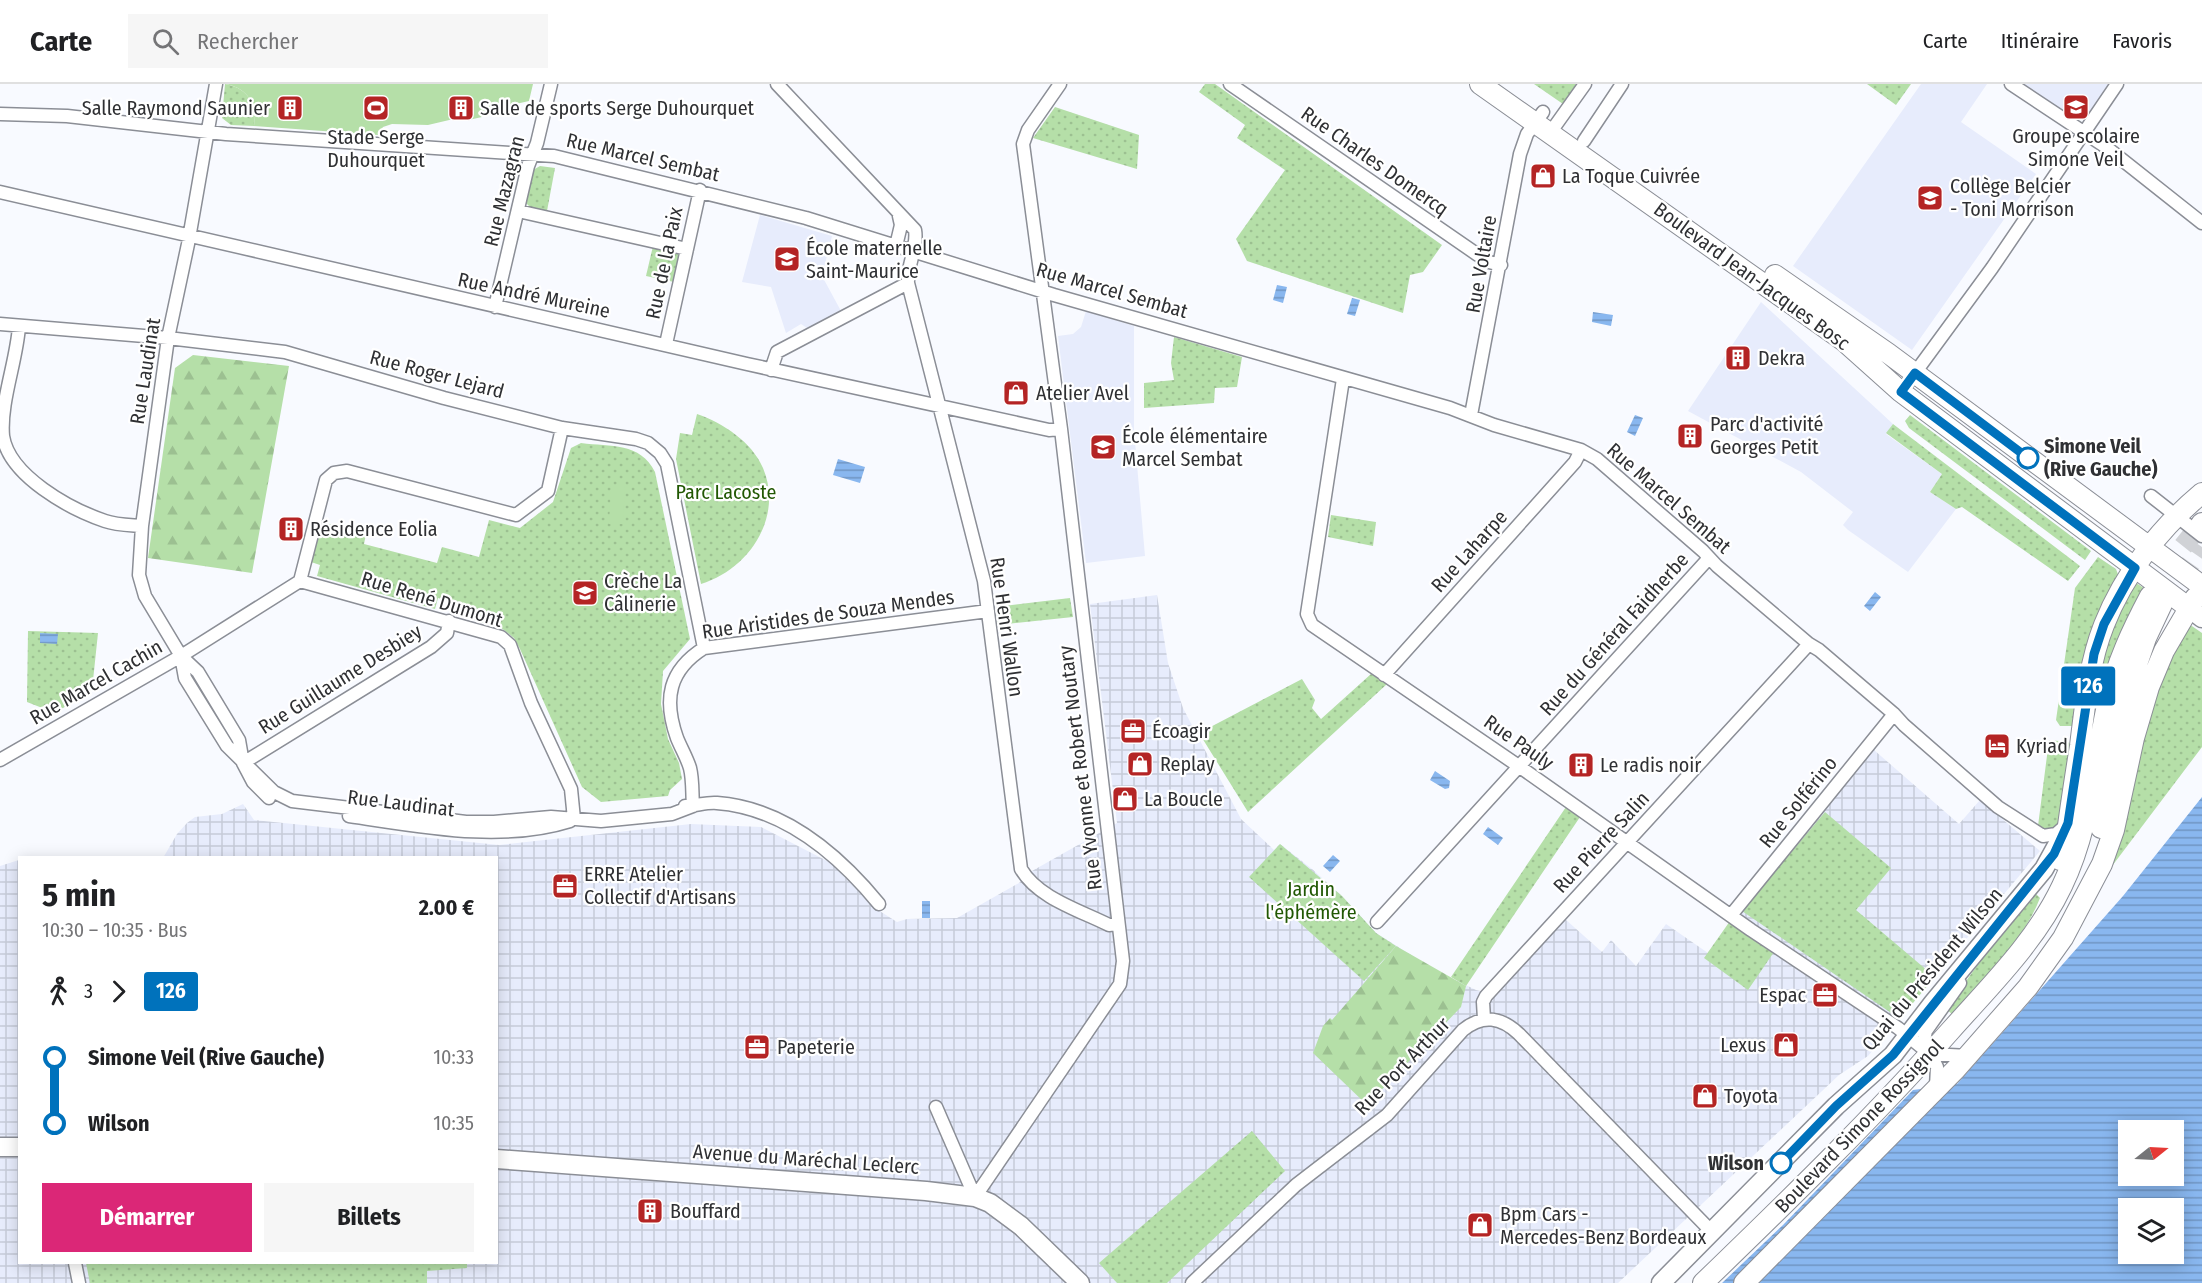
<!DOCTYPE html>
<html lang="fr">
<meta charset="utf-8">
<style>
:root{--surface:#fff;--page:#f6f6f6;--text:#202124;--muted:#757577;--line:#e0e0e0;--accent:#db2777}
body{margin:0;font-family:"Fira Sans Condensed",sans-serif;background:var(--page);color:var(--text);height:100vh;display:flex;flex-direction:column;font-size:22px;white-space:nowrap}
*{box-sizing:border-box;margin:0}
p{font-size:20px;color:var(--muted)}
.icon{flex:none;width:33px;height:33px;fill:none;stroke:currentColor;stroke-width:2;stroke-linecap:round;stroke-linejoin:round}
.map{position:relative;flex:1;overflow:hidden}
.drawer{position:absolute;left:18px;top:772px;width:480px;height:408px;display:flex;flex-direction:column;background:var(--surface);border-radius:0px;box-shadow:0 3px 15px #0003}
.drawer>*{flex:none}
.badge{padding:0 12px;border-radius:4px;font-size:21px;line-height:39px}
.needle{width:39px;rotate:72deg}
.buttons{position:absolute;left:2118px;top:1036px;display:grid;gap:12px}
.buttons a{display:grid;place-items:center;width:66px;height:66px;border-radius:0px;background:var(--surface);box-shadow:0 3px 15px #0003;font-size:30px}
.map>.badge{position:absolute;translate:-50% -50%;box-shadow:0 0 0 3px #fff}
.legs{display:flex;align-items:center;gap:9px;height:66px;padding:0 24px;font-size:20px}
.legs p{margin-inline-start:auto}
.summary{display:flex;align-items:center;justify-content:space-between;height:102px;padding:0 24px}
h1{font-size:33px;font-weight:700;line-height:45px}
.cta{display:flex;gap:12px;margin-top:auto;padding:12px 24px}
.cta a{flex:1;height:69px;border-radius:0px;background:var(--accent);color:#fff;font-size:24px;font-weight:700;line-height:69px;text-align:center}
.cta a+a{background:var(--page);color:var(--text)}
ul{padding:0 24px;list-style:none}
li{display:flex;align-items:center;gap:21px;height:66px;font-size:22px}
li i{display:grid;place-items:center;width:9px;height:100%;margin:0 8px;background:currentColor}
li i::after{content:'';width:15px;height:15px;margin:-8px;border:4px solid;border-radius:50%;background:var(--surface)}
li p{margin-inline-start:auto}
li:first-child i{background:linear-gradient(#0000 50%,currentColor 0)}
li:last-child i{background:linear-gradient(currentColor 50%,#0000 0)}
header{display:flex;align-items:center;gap:36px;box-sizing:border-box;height:84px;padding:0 30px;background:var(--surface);border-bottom:2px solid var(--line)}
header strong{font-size:28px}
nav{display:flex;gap:33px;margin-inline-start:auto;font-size:21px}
.search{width:420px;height:54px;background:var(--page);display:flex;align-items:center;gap:15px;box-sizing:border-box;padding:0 21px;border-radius:0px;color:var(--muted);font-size:22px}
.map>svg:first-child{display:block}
.built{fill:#e7ecfc}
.industrial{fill:url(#industrial-grid)}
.green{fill:url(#green-dots)}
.forest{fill:url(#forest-firs)}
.pitch{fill:#b5dfa8}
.water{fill:url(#water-rules);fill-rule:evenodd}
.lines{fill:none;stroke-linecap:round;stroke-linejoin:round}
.primary-tunnel{stroke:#d0d2d6;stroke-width:20;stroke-dasharray:20 10;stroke-linecap:butt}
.street-casing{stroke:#8b8e96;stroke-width:15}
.secondary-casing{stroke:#8b8e96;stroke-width:21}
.primary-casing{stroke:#8b8e96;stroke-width:22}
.street{stroke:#fff;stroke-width:12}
.secondary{stroke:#fff;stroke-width:18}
.primary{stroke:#fff;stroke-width:20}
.line-1-casing{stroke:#fff;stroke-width:14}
.line-1{stroke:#0072bc;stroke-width:9}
.stop-1-dot{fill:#fff;stroke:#0072bc;stroke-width:3}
.labels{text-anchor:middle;stroke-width:4.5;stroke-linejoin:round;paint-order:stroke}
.poi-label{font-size:20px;fill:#2f3033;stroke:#fff;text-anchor:start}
.street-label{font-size:20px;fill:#2f3033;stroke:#fff}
.stop-label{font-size:20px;font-weight:bold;fill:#2f3033;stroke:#fff;text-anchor:start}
.park-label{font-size:20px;fill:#215803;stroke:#fff}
</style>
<header>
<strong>Carte</strong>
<div class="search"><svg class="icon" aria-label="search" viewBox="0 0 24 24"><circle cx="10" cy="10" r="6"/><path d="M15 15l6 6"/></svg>Rechercher</div>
<nav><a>Carte</a><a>Itinéraire</a><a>Favoris</a></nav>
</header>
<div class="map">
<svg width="2202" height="1199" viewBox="0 0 2202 1199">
<defs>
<pattern id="industrial-grid" width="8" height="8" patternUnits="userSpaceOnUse" patternTransform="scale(1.5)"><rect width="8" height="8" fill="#e7ecfc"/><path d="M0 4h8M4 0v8" fill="none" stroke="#c6cbd8"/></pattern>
<pattern id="green-dots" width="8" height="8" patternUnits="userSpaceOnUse" patternTransform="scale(1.5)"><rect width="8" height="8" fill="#b5dfa8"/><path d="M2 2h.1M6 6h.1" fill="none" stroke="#9cc091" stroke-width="1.8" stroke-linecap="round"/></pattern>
<pattern id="forest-firs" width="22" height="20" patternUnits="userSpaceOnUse" patternTransform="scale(1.5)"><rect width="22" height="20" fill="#b5dfa8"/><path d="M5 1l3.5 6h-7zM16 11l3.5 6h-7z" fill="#9cc091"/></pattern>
<pattern id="water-rules" width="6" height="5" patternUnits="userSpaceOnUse" patternTransform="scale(1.5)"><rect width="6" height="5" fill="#89b7ef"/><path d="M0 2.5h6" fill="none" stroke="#7095c2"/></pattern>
</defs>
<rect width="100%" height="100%" fill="#f8faff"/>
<path class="built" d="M1921 0H1987L1961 38 2036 90 1912 266 1793 182Z
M2021 0H2108L2102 9 2103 16 2094 29 2082 36 2068 33Z
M760 131 832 152 822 192 841 227 807 244 801 240 786 249 771 203 742 198Z
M1761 218 1893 340 1886 350 1942 390 1930 408 1956 425 1908 488 1848 446 1843 441 1853 428 1801 388 1688 327Z
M1086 227 1134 242V346L1145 472 1086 479 1058 252 1073 250 1081 243Z"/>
<path class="industrial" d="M1157 511 1168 579 1183 624 1241 735 1274 766 1280 760 1312 785 1342 812 1376 849 1435 886 1476 906 1497 911 1565 835 1602 868 1611 856 1636 882 1666 840 1708 869 1874 666 1959 740 1980 716 2040 767 1868 972 1839 991 1618 1199H0V782L19 776V779L20 1179H496V774H163L177 750 187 739 195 733 222 730 243 720 254 736 499 761 691 740 761 743 831 779 875 824 897 838 907 835 957 834 1019 799 1032 787 1117 739 1090 520Z"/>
<path class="green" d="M225 0C248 4 256 19 254 42L231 41 222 34Z
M1205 0H1215L1442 161 1423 188 1410 191 1403 229 1247 177 1236 155 1285 86 1237 54 1245 41 1199 8Z
M1534 0H1576L1563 20Z
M1867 0H1911L1896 21Z
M1055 23 1139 51 1137 85 1033 54Z
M540 82 555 84 547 127 530 123 526 119 533 86Z
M653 162 681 168 674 198 646 192Z
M1174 253 1242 273 1237 303 1215 304 1214 319 1144 324V299L1174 296 1171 279Z
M697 330C723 339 752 358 763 384 784 434 748 486 701 500L676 375 680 349 692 351Z
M1910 331 2091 467 2085 476 1909 344 1905 337Z
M1893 340 2080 482 2068 497 1962 423 1956 425 1930 408 1942 390 1886 349Z
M581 359C611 363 640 358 655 388L690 555 663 587 661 620 668 655 679 679 682 695 670 706 668 712 601 718 582 703 520 565 514 554 500 543 463 533 465 522 438 514 435 525 317 492 320 481 311 478 322 438 366 450 364 460 437 479 442 463 479 473 489 436 520 444 553 418 571 364Z
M1331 431 1376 438 1373 462 1328 453Z
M2098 473 2116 485 2120 496 2075 642H2060L2056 636 2075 504Z
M2135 498 2145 505 2075 743 2093 616 2112 541Z
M1070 514 1073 533 998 541 996 523Z
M2189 540 2202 549V663L2100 798 2160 593Z
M28 547 98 549 92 606 55 629 27 618Z
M1371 590 1387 600 1248 728 1199 649 1302 595 1315 616 1312 624 1321 635Z
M2049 656 2068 658 2072 662 2064 733 2056 744 2045 747 2038 742Z
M1566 723 1580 733 1466 902 1451 893Z
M1825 728 1891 784 1856 826 1935 893 1902 932 1897 933 1742 827Z
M1280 760 1342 812 1376 849 1396 862 1364 897 1249 793Z
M2036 810 2040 814C2023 858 1983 895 1952 930L1946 925 1979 879Z
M1730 837 1774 868 1748 906 1704 874Z
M1252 1047 1285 1087 1167 1199H1117L1099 1179Z
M86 1179H467V1184L427 1187V1199H90Z"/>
<path class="forest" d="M193 271 289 282 252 489 148 474 175 284Z
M1396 862 1466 902 1461 923 1367 1021 1313 969 1323 942 1330 934 1332 936Z"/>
<path class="pitch" d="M225 0H533L529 17 481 28 482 33 464 37 462 33 428 41 392 40 383 43 378 51 254 42C256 19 248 4 225 0Z
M611 402H625L623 440H609Z"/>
<path class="water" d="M1277 201 1287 203 1283 219 1273 216Z
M1352 214 1360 216 1355 232 1347 230Z
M1593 228 1613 231 1611 242 1592 238Z
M1635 331 1643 334 1635 352 1627 348Z
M838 375 865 383 860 399 833 391Z
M1875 508 1881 513 1870 527 1864 522Z
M40 549 58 550 57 560 40 559Z
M1435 687 1450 697 1449 704 1445 705 1430 696Z
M2202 713V1199H1722L1783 1141 1913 1006 1957 1000 2123 812ZM2128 1047H2174V1092H2128ZM2128 1125H2174V1170H2128Z
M1488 743 1503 754 1498 761 1483 750Z
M1333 771 1340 777 1330 788 1323 782Z
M930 817V834H922V817Z"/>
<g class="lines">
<path class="primary-tunnel" d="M2150 512 2161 490 2201 440
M2162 520 2202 463"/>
<defs>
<path id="street" d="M216 0 188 160 168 254 142 442 139 491 145 512 181 572 185 594 227 662 274 708 292 717 466 738H494L551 733 601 737 672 730 693 722
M777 0 915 146C918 163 907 181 908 199L984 497 1021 785C1038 814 1079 826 1109 841L1118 840
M1230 0 1478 171 1489 178 1501 181
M2011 0 2106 63 2202 139
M0 30 67 32 226 50 554 72 806 134 1054 211 1450 324 1494 341 1581 366 1597 375 1703 467 1717 482 1809 560 1819 566 1894 630 1904 641 1998 723 2043 752 2056 750 2065 742
M1550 49 1585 0
M1584 57 1622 0
M0 108 747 280 1049 346 1061 345
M518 127 687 165
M896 162 901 141 899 132
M495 223 528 82 537 59 551 0
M0 240 168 254 285 268 444 314 562 344 636 355 648 359 660 369 667 380 704 564
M19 242C17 276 0 318 3 352 9 392 70 425 105 437 116 441 130 441 142 442
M666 260 700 106
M771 286 777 268 908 199
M1343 295 1307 530 1312 541 1520 683 1751 846 1898 944 1930 970 1969 972
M1901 308 1992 184 2117 0
M1471 331 1520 70 1527 50 1543 28
M2151 412 2202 452
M300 497 501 553 510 561 531 619 571 705 574 735
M181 572 198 588 239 656 243 679 253 698 269 714
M1384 591 1575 378 1581 366
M0 676 181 572 300 497 326 396 334 389 347 387 516 431 548 407 562 344
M243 679 431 563 447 549 449 537
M685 722C696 722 706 718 717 719 784 724 838 770 879 820
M693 722C692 709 693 696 690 684 687 674 681 664 677 654 663 615 669 586 704 564L988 527
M349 732C419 742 500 759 570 737
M1732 830 1894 630
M1377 838 1709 474
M1484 935 1483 918 1486 912 1809 560
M1936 1003 1937 983 1924 956 1926 947 1960 899
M936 1023 975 1113 1120 900 1123 877 1061 345 1023 60 1028 46 1060 0
M75 1179 79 1199
M1192 1199 1296 1101 1387 1031 1463 946C1483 930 1501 933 1519 950L1713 1149"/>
<path id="secondary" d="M2189 524 2202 534
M0 1063H20
M496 1075 926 1107 975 1113 990 1119 1021 1142 1080 1199
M1661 1199 1836 1022 1893 971 1933 919 2044 785 2061 754"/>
<path id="primary" d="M1480 0 1844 257 1901 308 2189 524
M1775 191 1889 270 2202 502
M2201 440 2202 439
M2101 744 2124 618 2146 554 2162 520
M2060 776 2066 757C2070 725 2075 693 2080 662 2085 621 2089 579 2104 541 2124 490 2160 444 2202 409
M1703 1199C1788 1117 1873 1034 1951 946 1991 901 2036 857 2062 802 2090 745 2094 679 2108 617 2116 580 2132 546 2150 512
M1744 1199 1956 985 2028 903 2063 854 2102 780 2114 746 2134 654 2149 603 2164 567 2195 514"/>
</defs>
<use href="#street" class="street-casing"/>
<use href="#secondary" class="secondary-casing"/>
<use href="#primary" class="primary-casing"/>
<use href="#street" class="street"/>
<use href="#secondary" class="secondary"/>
<use href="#primary" class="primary"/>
</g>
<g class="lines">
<defs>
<path id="line-1" d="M1781 1079 1836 1022 1893 971 2054 770 2068 739 2094 570 2104 540 2135 484 1901 308 1915 289 2028 374"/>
</defs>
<use href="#line-1" class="line-1-casing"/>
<use href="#line-1" class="line-1"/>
</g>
<defs>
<symbol id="school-square" viewBox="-11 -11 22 22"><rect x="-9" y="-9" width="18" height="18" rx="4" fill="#b42424" stroke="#fff"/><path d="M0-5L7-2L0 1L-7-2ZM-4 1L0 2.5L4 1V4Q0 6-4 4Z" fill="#fff"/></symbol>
<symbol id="building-square" viewBox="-11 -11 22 22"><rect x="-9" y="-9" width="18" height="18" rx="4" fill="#b42424" stroke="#fff"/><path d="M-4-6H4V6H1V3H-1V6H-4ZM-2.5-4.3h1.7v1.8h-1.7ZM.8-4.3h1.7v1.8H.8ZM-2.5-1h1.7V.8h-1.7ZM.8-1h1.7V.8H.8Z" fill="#fff"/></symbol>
<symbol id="stadium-square" viewBox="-11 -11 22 22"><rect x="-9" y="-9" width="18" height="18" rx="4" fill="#b42424" stroke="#fff"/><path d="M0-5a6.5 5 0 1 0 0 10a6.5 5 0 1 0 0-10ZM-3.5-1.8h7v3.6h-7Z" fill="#fff"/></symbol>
<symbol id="shop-square" viewBox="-11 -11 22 22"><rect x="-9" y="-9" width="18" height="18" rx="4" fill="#b42424" stroke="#fff"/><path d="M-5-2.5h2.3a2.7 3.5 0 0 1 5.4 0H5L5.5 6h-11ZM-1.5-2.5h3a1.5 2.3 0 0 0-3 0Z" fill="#fff"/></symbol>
<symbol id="office-square" viewBox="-11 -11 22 22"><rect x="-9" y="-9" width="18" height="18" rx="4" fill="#b42424" stroke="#fff"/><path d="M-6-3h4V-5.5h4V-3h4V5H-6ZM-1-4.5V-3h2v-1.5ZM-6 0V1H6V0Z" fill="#fff"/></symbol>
<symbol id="hotel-square" viewBox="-11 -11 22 22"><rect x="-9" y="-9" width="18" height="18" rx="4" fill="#b42424" stroke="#fff"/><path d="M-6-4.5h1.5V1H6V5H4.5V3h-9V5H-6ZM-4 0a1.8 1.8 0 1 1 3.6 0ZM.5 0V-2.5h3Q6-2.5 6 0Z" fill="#fff"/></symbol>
</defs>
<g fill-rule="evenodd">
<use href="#school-square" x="2061" y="8" width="30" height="30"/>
<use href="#building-square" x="275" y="9" width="30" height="30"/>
<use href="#stadium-square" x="361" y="9" width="30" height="30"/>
<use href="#building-square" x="446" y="9" width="30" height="30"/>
<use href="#shop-square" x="1528" y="77" width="30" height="30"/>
<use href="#school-square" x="1915" y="99" width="30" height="30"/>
<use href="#school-square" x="772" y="160" width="30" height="30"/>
<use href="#building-square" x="1723" y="259" width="30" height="30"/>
<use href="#shop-square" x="1001" y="294" width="30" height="30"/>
<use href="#building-square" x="1675" y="337" width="30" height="30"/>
<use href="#school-square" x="1088" y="348" width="30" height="30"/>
<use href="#building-square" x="276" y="430" width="30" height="30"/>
<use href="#school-square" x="570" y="494" width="30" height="30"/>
<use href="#office-square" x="1118" y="632" width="30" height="30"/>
<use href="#hotel-square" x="1982" y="647" width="30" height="30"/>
<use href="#shop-square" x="1125" y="665" width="30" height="30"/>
<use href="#building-square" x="1566" y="666" width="30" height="30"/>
<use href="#shop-square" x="1110" y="700" width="30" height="30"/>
<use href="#office-square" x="550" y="787" width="30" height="30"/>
<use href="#office-square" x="1810" y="896" width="30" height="30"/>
<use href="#shop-square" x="1771" y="946" width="30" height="30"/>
<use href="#office-square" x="742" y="948" width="30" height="30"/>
<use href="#shop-square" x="1690" y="997" width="30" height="30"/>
<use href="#building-square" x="635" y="1112" width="30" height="30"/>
<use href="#shop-square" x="1465" y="1126" width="30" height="30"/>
</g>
<g class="stop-1-dot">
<circle cx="2028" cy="374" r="10"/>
<circle cx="1781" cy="1079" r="10"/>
</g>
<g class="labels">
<g class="poi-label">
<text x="270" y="31" text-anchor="end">Salle Raymond Saunier</text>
<text x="480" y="31">Salle de sports Serge Duhourquet</text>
<text x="2076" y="59" text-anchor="middle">Groupe scolaire<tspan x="2076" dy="23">Simone Veil</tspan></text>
<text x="376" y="60" text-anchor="middle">Stade Serge<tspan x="376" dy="23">Duhourquet</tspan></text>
<text x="1562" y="99">La Toque Cuivrée</text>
<text x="1950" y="109">Collège Belcier<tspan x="1950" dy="23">- Toni Morrison</tspan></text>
<text x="806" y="171">École maternelle<tspan x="806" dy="23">Saint-Maurice</tspan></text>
<text x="1758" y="281">Dekra</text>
<text x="1036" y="316">Atelier Avel</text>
<text x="1710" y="347">Parc d'activité<tspan x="1710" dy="23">Georges Petit</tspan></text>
<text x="1122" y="359">École élémentaire<tspan x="1122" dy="23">Marcel Sembat</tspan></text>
<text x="310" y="452">Résidence Eolia</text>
<text x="604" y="504">Crèche La<tspan x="604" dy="23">Câlinerie</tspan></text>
<text x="1152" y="654">Écoagir</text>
<text x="2016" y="669">Kyriad</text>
<text x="1160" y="687">Replay</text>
<text x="1600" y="688">Le radis noir</text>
<text x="1144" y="722">La Boucle</text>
<text x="584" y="797">ERRE Atelier<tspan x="584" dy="23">Collectif d'Artisans</tspan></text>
<text x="1806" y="918" text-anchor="end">Espac</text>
<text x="1766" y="968" text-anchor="end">Lexus</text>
<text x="777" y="970">Papeterie</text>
<text x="1724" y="1019">Toyota</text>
<text x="670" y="1134">Bouffard</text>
<text x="1500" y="1137">Bpm Cars -<tspan x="1500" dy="23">Mercedes-Benz Bordeaux</tspan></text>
</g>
<g class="street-label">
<text transform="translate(643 73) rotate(13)" y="7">Rue Marcel Sembat</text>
<text transform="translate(1375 77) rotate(35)" y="7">Rue Charles Domercq</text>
<text transform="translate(504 107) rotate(-76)" y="7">Rue Mazagran</text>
<text transform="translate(664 179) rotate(-78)" y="7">Rue de la Paix</text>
<text transform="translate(1481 180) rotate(-80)" y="7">Rue Voltaire</text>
<text transform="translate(1752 192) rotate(36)" y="7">Boulevard Jean-Jacques Bosc</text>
<text transform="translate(1112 206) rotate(16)" y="7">Rue Marcel Sembat</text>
<text transform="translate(534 211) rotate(12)" y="7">Rue André Mureine</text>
<text transform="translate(145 287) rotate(-81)" y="7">Rue Laudinat</text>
<text transform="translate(437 290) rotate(15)" y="7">Rue Roger Lejard</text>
<text transform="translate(1669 414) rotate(41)" y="7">Rue Marcel Sembat</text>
<text transform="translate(1469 467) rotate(-48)" y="7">Rue Laharpe</text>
<text transform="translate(432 515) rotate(17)" y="7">Rue René Dumont</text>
<text transform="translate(828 530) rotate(-8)" y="7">Rue Aristides de Souza Mendes</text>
<text transform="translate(1007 543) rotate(82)" y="7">Rue Henri Wallon</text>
<text transform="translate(1614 550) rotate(-48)" y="7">Rue du Général Faidherbe</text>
<text transform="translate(340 595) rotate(-32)" y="7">Rue Guillaume Desbiey</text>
<text transform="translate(96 598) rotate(-30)" y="7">Rue Marcel Cachin</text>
<text transform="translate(1519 658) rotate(35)" y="7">Rue Pauly</text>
<text transform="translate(1080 684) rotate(-97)" y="7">Rue Yvonne et Robert Noutary</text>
<text transform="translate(1798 718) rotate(-51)" y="7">Rue Solférino</text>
<text transform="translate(401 719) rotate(7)" y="7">Rue Laudinat</text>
<text transform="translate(1601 758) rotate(-47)" y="7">Rue Pierre Salin</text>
<text transform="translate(1932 885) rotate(-50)" y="7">Quai du Président Wilson</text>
<text transform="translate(1402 982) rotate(-46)" y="7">Rue Port Arthur</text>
<text transform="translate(1859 1042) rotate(-46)" y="7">Boulevard Simone Rossignol</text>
<text transform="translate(806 1075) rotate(4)" y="7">Avenue du Maréchal Leclerc</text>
</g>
<g class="stop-label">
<text x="2044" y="369">Simone Veil<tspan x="2044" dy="23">(Rive Gauche)</tspan></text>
<text x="1764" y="1086" text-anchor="end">Wilson</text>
</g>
<g class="park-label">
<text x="726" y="415">Parc Lacoste</text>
<text x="1311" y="812">Jardin<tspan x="1311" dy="23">l'éphémère</tspan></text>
</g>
</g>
</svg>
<div class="buttons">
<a><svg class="needle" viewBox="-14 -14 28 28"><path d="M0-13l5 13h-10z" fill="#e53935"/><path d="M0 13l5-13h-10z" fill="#757577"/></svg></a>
<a><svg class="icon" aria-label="layers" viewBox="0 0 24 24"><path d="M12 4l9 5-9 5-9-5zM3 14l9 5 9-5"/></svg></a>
</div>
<b class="badge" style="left:2088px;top:602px;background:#0072bc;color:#fff">126</b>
<section class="drawer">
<div class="summary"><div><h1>5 min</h1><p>10:30 – 10:35 · Bus</p></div><b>2.00 €</b></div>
<div class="legs"><svg class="icon" aria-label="walk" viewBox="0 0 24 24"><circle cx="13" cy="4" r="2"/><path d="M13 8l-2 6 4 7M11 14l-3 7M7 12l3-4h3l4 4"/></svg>3<svg class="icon" aria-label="forward" viewBox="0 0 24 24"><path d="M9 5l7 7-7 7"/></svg><b class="badge" style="background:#0072bc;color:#fff">126</b></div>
<ul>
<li><i style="color:#0072bc"></i><b>Simone Veil (Rive Gauche)</b><p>10:33</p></li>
<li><i style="color:#0072bc"></i><b>Wilson</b><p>10:35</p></li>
</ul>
<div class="cta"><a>Démarrer</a><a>Billets</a></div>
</section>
</div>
